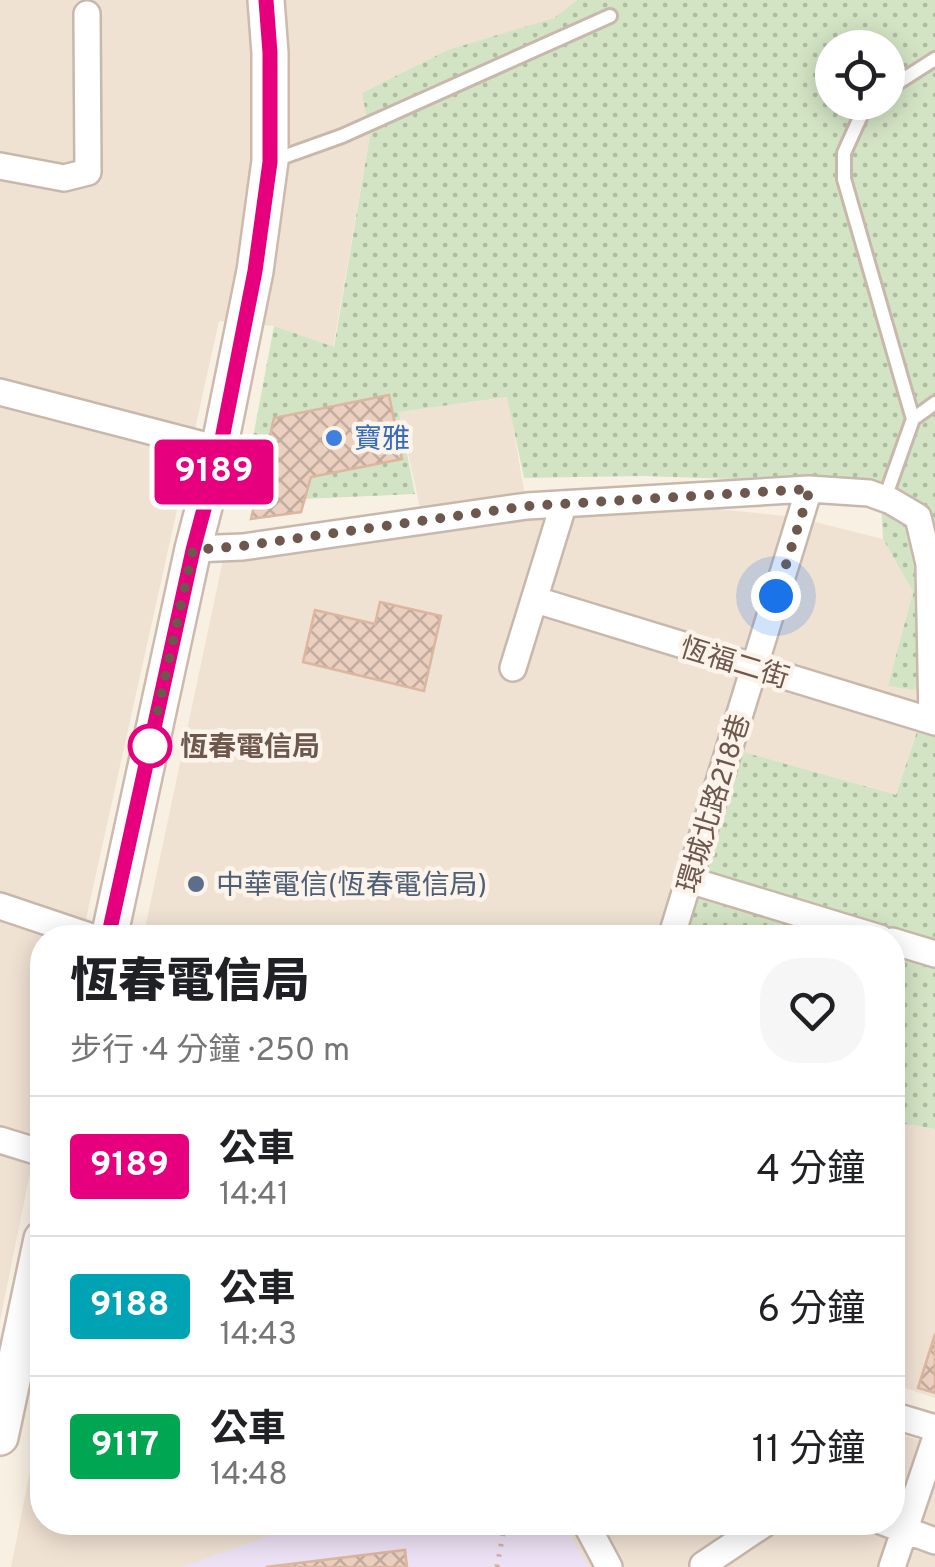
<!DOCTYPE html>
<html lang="zh-TW">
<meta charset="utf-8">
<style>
:root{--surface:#fff;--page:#f6f6f6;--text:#202124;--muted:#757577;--line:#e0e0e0}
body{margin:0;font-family:Overpass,"Noto Sans TC",sans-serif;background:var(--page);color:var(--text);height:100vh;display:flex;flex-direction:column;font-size:38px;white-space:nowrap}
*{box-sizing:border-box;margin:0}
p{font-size:32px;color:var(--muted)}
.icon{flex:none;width:55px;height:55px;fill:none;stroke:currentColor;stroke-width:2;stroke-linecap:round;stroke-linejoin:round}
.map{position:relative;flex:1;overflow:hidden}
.sheet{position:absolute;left:30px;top:925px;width:875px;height:610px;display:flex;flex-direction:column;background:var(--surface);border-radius:40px;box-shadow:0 5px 25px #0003}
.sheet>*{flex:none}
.badge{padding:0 20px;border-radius:8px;font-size:35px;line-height:65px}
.buttons{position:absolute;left:815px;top:30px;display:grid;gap:20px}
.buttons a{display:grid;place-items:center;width:90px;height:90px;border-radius:50%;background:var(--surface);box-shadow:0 5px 25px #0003;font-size:50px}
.you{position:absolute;width:50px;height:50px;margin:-25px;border:8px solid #fff;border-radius:50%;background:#1a73e8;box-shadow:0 0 0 15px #1a73e833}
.map>.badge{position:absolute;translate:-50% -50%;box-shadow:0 0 0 5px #fff}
.round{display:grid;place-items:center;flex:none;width:105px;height:105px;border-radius:40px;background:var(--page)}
.summary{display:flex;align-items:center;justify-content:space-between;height:170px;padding:0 40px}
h1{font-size:48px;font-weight:800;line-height:75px}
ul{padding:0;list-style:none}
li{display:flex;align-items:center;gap:30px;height:140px;padding:0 40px;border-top:2px solid var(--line)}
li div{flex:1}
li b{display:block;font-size:38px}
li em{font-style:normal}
li .badge{min-width:110px;font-weight:700;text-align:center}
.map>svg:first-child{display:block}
.residential{fill:#f0e2d3}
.education{fill:#ede1f5}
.grass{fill:url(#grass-dots);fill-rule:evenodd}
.building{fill:url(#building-cross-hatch);stroke:#dbb6a1;stroke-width:2.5}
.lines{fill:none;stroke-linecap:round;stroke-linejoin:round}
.service-casing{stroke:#c8b8ac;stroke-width:18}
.minor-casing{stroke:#c8b8ac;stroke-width:30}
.secondary-casing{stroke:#cdbaad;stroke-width:40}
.path{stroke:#cfb2a3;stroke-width:5;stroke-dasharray:2.5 8;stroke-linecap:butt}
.service{stroke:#fff;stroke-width:12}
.minor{stroke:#fff;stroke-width:25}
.secondary{stroke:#fff;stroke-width:35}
.line-casing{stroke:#fff;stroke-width:22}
.line{stroke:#e6007e;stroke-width:15}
.walk{stroke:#6e584d;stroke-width:10;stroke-dasharray:0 18}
.shop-dot{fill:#3f7fe0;stroke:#fcf4ea;stroke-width:4}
.stop-dot{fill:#fff;stroke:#e6007e;stroke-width:5}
.service-dot{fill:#5c6f8a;stroke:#fcf4ea;stroke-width:4}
.labels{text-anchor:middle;stroke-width:9;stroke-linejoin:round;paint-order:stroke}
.shop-label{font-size:28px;fill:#366cbe;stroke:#fcf4ea;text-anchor:start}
.street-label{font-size:28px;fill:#6e584d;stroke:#fcf4ea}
.stop-label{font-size:28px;font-weight:bold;fill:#6e584d;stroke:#fcf4ea;text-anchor:start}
.service-label{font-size:28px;fill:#4e5e75;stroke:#fcf4ea;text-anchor:start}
</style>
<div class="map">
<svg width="935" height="1567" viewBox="0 0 935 1567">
<defs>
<pattern id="grass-dots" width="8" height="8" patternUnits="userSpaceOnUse" patternTransform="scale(2.5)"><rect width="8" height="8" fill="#d3e4c4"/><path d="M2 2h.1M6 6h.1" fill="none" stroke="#afbca1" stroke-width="1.8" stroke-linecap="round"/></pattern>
<pattern id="building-cross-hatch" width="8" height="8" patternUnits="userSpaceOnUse" patternTransform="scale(2.5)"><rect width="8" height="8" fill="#ebcfbf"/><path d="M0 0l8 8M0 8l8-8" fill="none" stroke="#c3ab9d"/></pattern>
</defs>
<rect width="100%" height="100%" fill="#f9f0e4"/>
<path class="residential" d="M0 0H577L554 18 363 93 370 135 333 348 274 326 219 321 82 937 42 938V1114L0 1321Z
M508 397 526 502 584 495 795 517 883 539 913 592 889 685 930 691 896 795 676 937 143 938 228 536 424 526 399 412Z
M892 1122 935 1129V1398L893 1384Z
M42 1411V1522H892L893 1432 935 1445V1567H11Z"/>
<path class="education" d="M307 1522 563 1523 589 1567H183Z"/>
<path class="grass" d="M577 0H935V1129L893 1122 892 938 676 937 736 750 896 795 930 692 888 686 913 592 883 539 880 484 642 476 524 478 507 397 399 412 415 494 235 502 251 448 274 326 334 347 370 135 362 93 448 50 554 18ZM832 48H888V102H832Z"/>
<path class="building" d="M389 395 402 459 311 477 301 512 251 519 274 418Z
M380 602 441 616 424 691 303 662 315 610 375 624Z
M935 1334V1393L918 1388Z
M405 1550 407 1567H266Z"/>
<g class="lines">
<defs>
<path id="service" d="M888 89 935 59
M867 102 844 153V179L913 419
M272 161 342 136 610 16
M885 498 913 419 935 403
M16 1367 42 1374"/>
<path id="minor" d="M0 166 64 178 88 172 87 14
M0 392 219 449
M193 549 243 547 527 506 809 489 869 493 891 501 918 517 929 564 932 721
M536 600 935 722
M513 668 563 506
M689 880 880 938
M0 906 95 938
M671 938 809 489
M892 941 935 954
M0 1140 42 1153
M892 1415 935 1428
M585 1522 609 1567
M883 1522 935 1541
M703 1565 767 1522
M892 1567 935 1440"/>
<path id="secondary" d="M109 938 193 549 219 449 255 271 270 161V53L266 0
M0 1437 42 1239"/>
</defs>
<use href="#service" class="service-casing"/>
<use href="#minor" class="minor-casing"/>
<use href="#secondary" class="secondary-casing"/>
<path class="path" d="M497 1567 505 1522"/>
<use href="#service" class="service"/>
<use href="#minor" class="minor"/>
<use href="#secondary" class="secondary"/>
</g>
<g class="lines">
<defs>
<path id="line" d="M108 938 193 550 220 449 255 271 270 162V53L266 0"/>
</defs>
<use href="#line" class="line-casing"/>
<use href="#line" class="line"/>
<path class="walk" d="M150 746 193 550 243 546 528 506 810 489 776 596"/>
</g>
<circle class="shop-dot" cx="334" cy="438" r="10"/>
<circle class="stop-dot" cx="150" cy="746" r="20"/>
<circle class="service-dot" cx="196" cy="884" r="10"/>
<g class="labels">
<g class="shop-label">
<text x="354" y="448">寶雅</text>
</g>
<g class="street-label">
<text transform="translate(735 662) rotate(17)" y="10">恆福二街</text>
<text transform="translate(713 803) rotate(-73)" y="10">環城北路218巷</text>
</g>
<g class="stop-label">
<text x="180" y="756">恆春電信局</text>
</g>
<g class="service-label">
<text x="216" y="894">中華電信(恆春電信局)</text>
</g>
</g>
</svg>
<div class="buttons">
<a><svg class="icon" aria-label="locate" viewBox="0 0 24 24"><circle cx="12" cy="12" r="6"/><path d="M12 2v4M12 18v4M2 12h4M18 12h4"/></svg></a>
</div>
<div class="you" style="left:776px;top:596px"></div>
<b class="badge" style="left:214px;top:472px;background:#e6007e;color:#fff">9189</b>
<section class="sheet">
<div class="summary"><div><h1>恆春電信局</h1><p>步行 · 4 分鐘 · 250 m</p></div><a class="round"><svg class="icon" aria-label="heart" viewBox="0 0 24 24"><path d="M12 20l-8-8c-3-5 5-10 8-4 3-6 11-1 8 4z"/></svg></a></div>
<ul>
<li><span class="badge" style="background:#e6007e;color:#fff">9189</span><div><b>公車</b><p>14:41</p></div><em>4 分鐘</em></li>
<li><span class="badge" style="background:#00a3b4;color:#fff">9188</span><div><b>公車</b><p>14:43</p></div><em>6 分鐘</em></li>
<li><span class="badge" style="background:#00a651;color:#fff">9117</span><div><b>公車</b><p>14:48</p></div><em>11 分鐘</em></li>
</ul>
</section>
</div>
